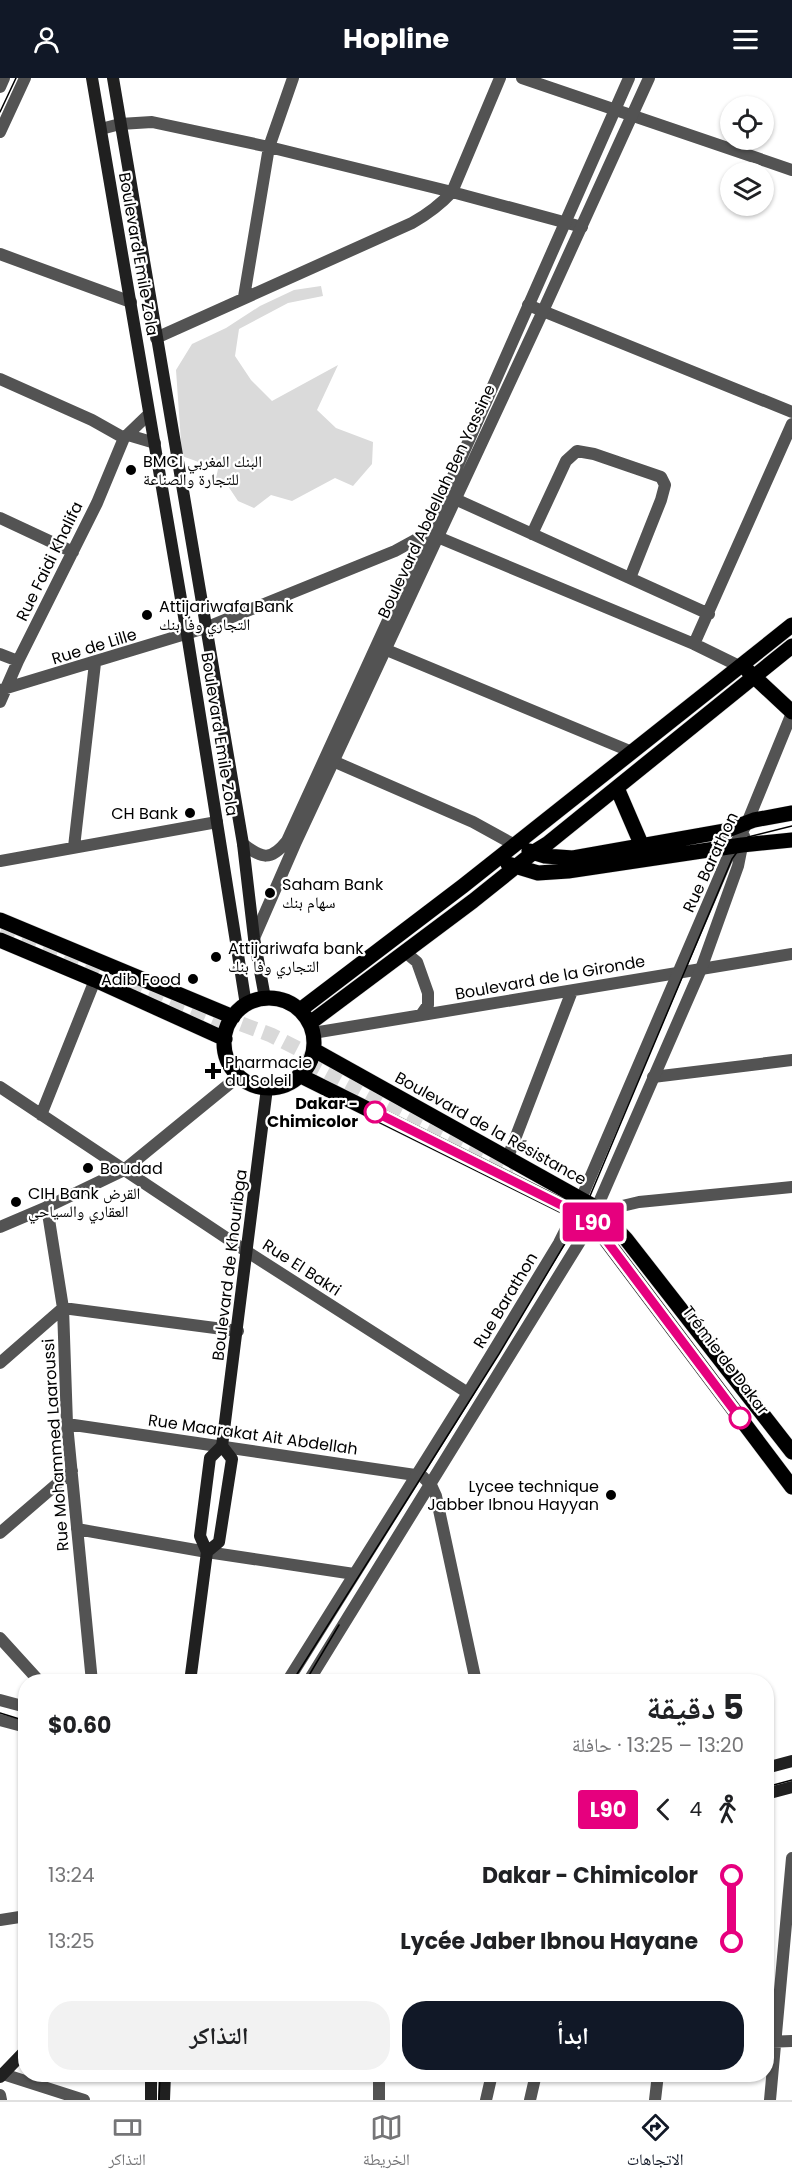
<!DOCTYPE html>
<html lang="ar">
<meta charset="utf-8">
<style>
:root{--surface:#fff;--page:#f2f2f2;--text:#202124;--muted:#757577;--line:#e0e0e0;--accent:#111827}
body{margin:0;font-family:Poppins,"Noto Naskh Arabic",sans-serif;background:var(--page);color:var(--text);direction:rtl;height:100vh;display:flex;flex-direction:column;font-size:22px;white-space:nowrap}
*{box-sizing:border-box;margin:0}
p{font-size:20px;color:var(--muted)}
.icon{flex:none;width:33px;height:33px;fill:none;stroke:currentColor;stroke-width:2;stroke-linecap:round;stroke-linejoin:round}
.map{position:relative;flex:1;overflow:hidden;direction:ltr}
.drawer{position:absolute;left:18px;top:1596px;width:756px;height:408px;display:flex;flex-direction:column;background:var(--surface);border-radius:24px;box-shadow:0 2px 4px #0004;direction:rtl}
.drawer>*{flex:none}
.badge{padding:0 12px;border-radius:4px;font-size:21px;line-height:39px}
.buttons{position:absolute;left:720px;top:18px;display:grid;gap:12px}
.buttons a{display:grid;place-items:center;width:54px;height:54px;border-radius:50%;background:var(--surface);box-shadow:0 2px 4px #0004;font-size:30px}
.map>.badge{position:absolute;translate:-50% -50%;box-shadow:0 0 0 3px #fff}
.legs{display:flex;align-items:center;gap:9px;height:66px;padding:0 30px;font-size:20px}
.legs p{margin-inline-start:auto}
.summary{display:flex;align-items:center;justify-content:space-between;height:102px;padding:0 30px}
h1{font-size:33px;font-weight:700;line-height:45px}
.primary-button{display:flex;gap:12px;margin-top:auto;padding:12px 30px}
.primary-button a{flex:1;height:69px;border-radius:24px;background:var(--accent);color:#fff;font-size:24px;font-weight:700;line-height:69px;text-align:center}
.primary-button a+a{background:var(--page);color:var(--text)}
ul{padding:0 30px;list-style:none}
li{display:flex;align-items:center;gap:21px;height:66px;font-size:22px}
li i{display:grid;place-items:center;width:9px;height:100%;margin:0 8px;background:currentColor}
li i::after{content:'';width:15px;height:15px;margin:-8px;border:4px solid;border-radius:50%;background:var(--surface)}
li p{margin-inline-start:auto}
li:first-child i{background:linear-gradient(#0000 50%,currentColor 0)}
li:last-child i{background:linear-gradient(currentColor 50%,#0000 0)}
header{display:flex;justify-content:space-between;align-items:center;height:78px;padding:0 30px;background:var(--accent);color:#fff;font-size:27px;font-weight:700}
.tabs{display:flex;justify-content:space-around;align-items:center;height:84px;border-top:2px solid var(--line);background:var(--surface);font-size:16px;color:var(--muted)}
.tabs a{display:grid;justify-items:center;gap:3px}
.tabs .active{color:var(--accent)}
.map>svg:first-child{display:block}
.green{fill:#dadada}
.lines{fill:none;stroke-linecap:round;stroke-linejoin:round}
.primary-tunnel{stroke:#d9d9d9;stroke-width:15;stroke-dasharray:15 8;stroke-linecap:butt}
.primary-casing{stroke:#dbdbdb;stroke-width:16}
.minor{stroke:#535353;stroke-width:12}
.tertiary{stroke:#535353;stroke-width:12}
.secondary{stroke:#202020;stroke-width:12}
.primary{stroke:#000;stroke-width:15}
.tram{stroke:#000;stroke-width:1.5}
.line-1-casing{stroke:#fff;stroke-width:14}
.line-1{stroke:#e6007e;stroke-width:9}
.poi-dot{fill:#000;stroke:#fff;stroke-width:2}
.stop-1-dot{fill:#fff;stroke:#e6007e;stroke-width:3}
.labels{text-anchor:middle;stroke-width:4.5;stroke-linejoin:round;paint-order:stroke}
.street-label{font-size:16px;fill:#000;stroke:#fff}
.poi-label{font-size:16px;fill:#000;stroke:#fff;text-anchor:start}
.stop-label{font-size:16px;font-weight:bold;fill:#000;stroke:#fff;text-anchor:end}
</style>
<header><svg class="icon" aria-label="menu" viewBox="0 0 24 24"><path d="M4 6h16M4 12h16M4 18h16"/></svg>Hopline<svg class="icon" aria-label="person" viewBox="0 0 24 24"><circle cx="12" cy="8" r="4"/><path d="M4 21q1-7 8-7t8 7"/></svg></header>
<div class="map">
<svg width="792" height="2022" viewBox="0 0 792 2022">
<rect width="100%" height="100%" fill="#fff"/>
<path class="green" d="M321 208 323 218 288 225 239 251 235 278 251 302 272 323 338 287 317 332 336 350 373 364 372 386 353 408 335 400 292 423 271 417 254 430 238 423 226 405H215L218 391 182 378 176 292 192 266 226 250 260 228 294 212Z"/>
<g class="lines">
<path class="primary-tunnel" d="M0 854 227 948
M220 938 271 957 324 984
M306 985 512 1095"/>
<defs>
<path id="primary" d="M748 593 792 634
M617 710 642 768
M529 773 545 778 573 780 725 753 754 742 792 735
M508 786 538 795 568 793 742 767 792 762
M0 842 233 939
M0 862 95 902 225 961
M224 965a45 45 0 1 1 90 0a45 45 0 1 1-90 0Z
M300 932 463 808 792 547
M310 945 473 823 534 774 547 766 792 568
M314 972 597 1130 626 1161 792 1374
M299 997 591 1142 792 1409"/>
</defs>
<use href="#primary" class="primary-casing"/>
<path class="minor" d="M522 0 792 92
M101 51 120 46 152 44 269 69 452 114 582 149
M0 176 131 224
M244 219 269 69 293 0
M528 227 792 334
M156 260 412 145C428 136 440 127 452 114L500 0
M0 301 92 342 124 360
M128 357 155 365
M455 421 709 536
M0 440 73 474
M532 456 566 383 577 373 594 376 661 399 665 407 661 422 630 500
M694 566 792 346
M377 568 632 674
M0 576 18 583
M0 612 205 550 395 473 428 455 694 566 739 588
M0 624 18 583 97 425 124 360 149 336
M326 680 473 744 513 766
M74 769 95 585
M0 783 217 744
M405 874 417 884 428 915V927L421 937
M313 955 792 876
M653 999 792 982
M0 1009 246 1173 468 1315
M41 1037 95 902
M508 1079 572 913
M47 1129 63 1230 67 1346 92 1604
M0 1285 63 1230 238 1253
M67 1346 422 1398 431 1407 436 1418 476 1604
M77 1451 207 1474 354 1496
M0 1455 72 1393
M0 1842 26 1838
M766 1964 792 1963
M3 1996 84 2022
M379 1996V2022
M0 2017 1 2022
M486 2022 492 1996
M530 2022 536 1996
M655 2022 658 1996
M770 2022 792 1780"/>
<path class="tertiary" d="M0 9 4 0
M0 54 25 0
M243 766C262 781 271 783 287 763L428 455 629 0
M254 860 295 766 543 233 649 0
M601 1133 639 1124 792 1109
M0 1149 47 1129 124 1092 239 998
M0 1560 40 1604
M287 1604 468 1315 559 1165 581 1121 727 781 747 745 792 635
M308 1604 587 1152 701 891 738 788 744 758
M0 1622 26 1629
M0 1642 26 1649"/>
<path class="secondary" d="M92 0 187 556 246 927
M113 0 243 766 254 860 265 920
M207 1474 219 1464 232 1381 222 1368
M190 1604 207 1474 200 1458 210 1380 222 1368 267 1010
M766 1690 792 1683
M766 1716 792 1709
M0 1999 26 1972
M151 2022V1996
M164 2022 165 1996"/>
<use href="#primary" class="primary"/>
<path class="tram" d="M0 34 16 0
M292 1604 499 1276 582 1137 732 781 748 759 792 748
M305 1604 339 1547
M0 1635 26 1643
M766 1709 792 1702
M159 2022 160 1996"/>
</g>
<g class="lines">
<defs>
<path id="line-1" d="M375 1034 591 1142 740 1340"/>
</defs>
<use href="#line-1" class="line-1-casing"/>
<use href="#line-1" class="line-1"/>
</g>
<g class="poi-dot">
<circle cx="131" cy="392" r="6"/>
<circle cx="147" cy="537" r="6"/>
<circle cx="190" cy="735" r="6"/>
<circle cx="270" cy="815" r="6"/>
<circle cx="216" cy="879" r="6"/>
<circle cx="193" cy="901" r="6"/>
<path d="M210 984h6v6h6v6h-6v6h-6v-6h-6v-6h6z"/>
<circle cx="88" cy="1090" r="6"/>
<circle cx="16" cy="1124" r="6"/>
<circle cx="611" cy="1417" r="6"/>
</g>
<g class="stop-1-dot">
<circle cx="375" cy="1034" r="10"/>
<circle cx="740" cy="1340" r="10"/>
</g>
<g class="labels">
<g class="street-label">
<text transform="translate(139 176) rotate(80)" y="6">Boulevard Emile Zola</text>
<text transform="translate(436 423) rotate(-65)" y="6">Boulevard Abdellah Ben Yassine</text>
<text transform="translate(49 483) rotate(-64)" y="6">Rue Faidi Khalifa</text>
<text transform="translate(94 568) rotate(-17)" y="6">Rue de Lille</text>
<text transform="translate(220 656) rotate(81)" y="6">Boulevard Emile Zola</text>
<text transform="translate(710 784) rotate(-65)" y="6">Rue Barathon</text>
<text transform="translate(550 899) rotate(-10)" y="6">Boulevard de la Gironde</text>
<text transform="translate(491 1050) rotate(29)" y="6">Boulevard de la Résistance</text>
<text transform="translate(229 1187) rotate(-83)" y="6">Boulevard de Khouribga</text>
<text transform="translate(302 1189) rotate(33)" y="6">Rue El Bakri</text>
<text transform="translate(505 1222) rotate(-59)" y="6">Rue Barathon</text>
<text transform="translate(726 1282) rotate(53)" y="6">Trémie de Dakar</text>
<text transform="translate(253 1356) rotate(8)" y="6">Rue Maarakat Ait Abdellah</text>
<text transform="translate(55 1367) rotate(-94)" y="6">Rue Mohammed Laaroussi</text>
</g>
<g class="poi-label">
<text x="143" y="389">BMCI البنك المغربي<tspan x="143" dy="18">للتجارة والصناعة</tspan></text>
<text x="159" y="534">Attijariwafa Bank<tspan x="159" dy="18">التجاري وفا بنك</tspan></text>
<text x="178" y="741" text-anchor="end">CH Bank</text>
<text x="282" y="812">Saham Bank<tspan x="282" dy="18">سهام بنك</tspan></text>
<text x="228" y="876">Attijariwafa bank<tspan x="228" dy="18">التجاري وفا بنك</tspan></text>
<text x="181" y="907" text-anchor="end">Adib Food</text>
<text x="225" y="990">Pharmacie<tspan x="225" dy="18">du Soleil</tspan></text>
<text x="100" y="1096">Boudad</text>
<text x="28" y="1121">CIH Bank القرض<tspan x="28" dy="18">العقاري والسياحي</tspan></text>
<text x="599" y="1414" text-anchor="end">Lycee technique<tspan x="599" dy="18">Jabber Ibnou Hayyan</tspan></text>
</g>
<g class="stop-label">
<text x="358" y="1031">Dakar -<tspan x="358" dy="18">Chimicolor</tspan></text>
</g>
</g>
</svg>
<div class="buttons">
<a><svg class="icon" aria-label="locate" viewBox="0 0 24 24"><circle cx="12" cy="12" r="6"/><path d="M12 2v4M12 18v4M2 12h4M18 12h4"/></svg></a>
<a><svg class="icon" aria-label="layers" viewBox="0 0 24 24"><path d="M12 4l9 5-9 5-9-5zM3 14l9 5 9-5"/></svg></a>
</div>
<b class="badge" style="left:593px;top:1144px;background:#e6007e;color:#fff">L90</b>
<section class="drawer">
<div class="summary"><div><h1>5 دقيقة</h1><p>13:20 – 13:25 · حافلة</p></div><b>$0.60</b></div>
<div class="legs"><svg class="icon" aria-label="walk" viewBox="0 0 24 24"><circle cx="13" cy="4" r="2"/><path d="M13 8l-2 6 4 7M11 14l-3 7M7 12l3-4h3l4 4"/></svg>4<svg class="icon" aria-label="back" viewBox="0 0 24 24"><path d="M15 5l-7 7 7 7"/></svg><b class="badge" style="background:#e6007e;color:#fff">L90</b></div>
<ul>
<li><i style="color:#e6007e"></i><b>Dakar - Chimicolor</b><p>13:24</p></li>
<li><i style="color:#e6007e"></i><b>Lycée Jaber Ibnou Hayane</b><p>13:25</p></li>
</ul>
<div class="primary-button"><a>ابدأ</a><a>التذاكر</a></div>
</section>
</div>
<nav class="tabs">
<a class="active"><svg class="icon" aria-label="directions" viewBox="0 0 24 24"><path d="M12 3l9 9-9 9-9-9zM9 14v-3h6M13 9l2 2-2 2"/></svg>الاتجاهات</a>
<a><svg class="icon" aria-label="map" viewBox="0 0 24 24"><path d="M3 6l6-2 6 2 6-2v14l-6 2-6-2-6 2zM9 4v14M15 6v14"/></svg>الخريطة</a>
<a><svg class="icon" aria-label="tickets" viewBox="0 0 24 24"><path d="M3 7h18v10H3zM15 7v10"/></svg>التذاكر</a>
</nav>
